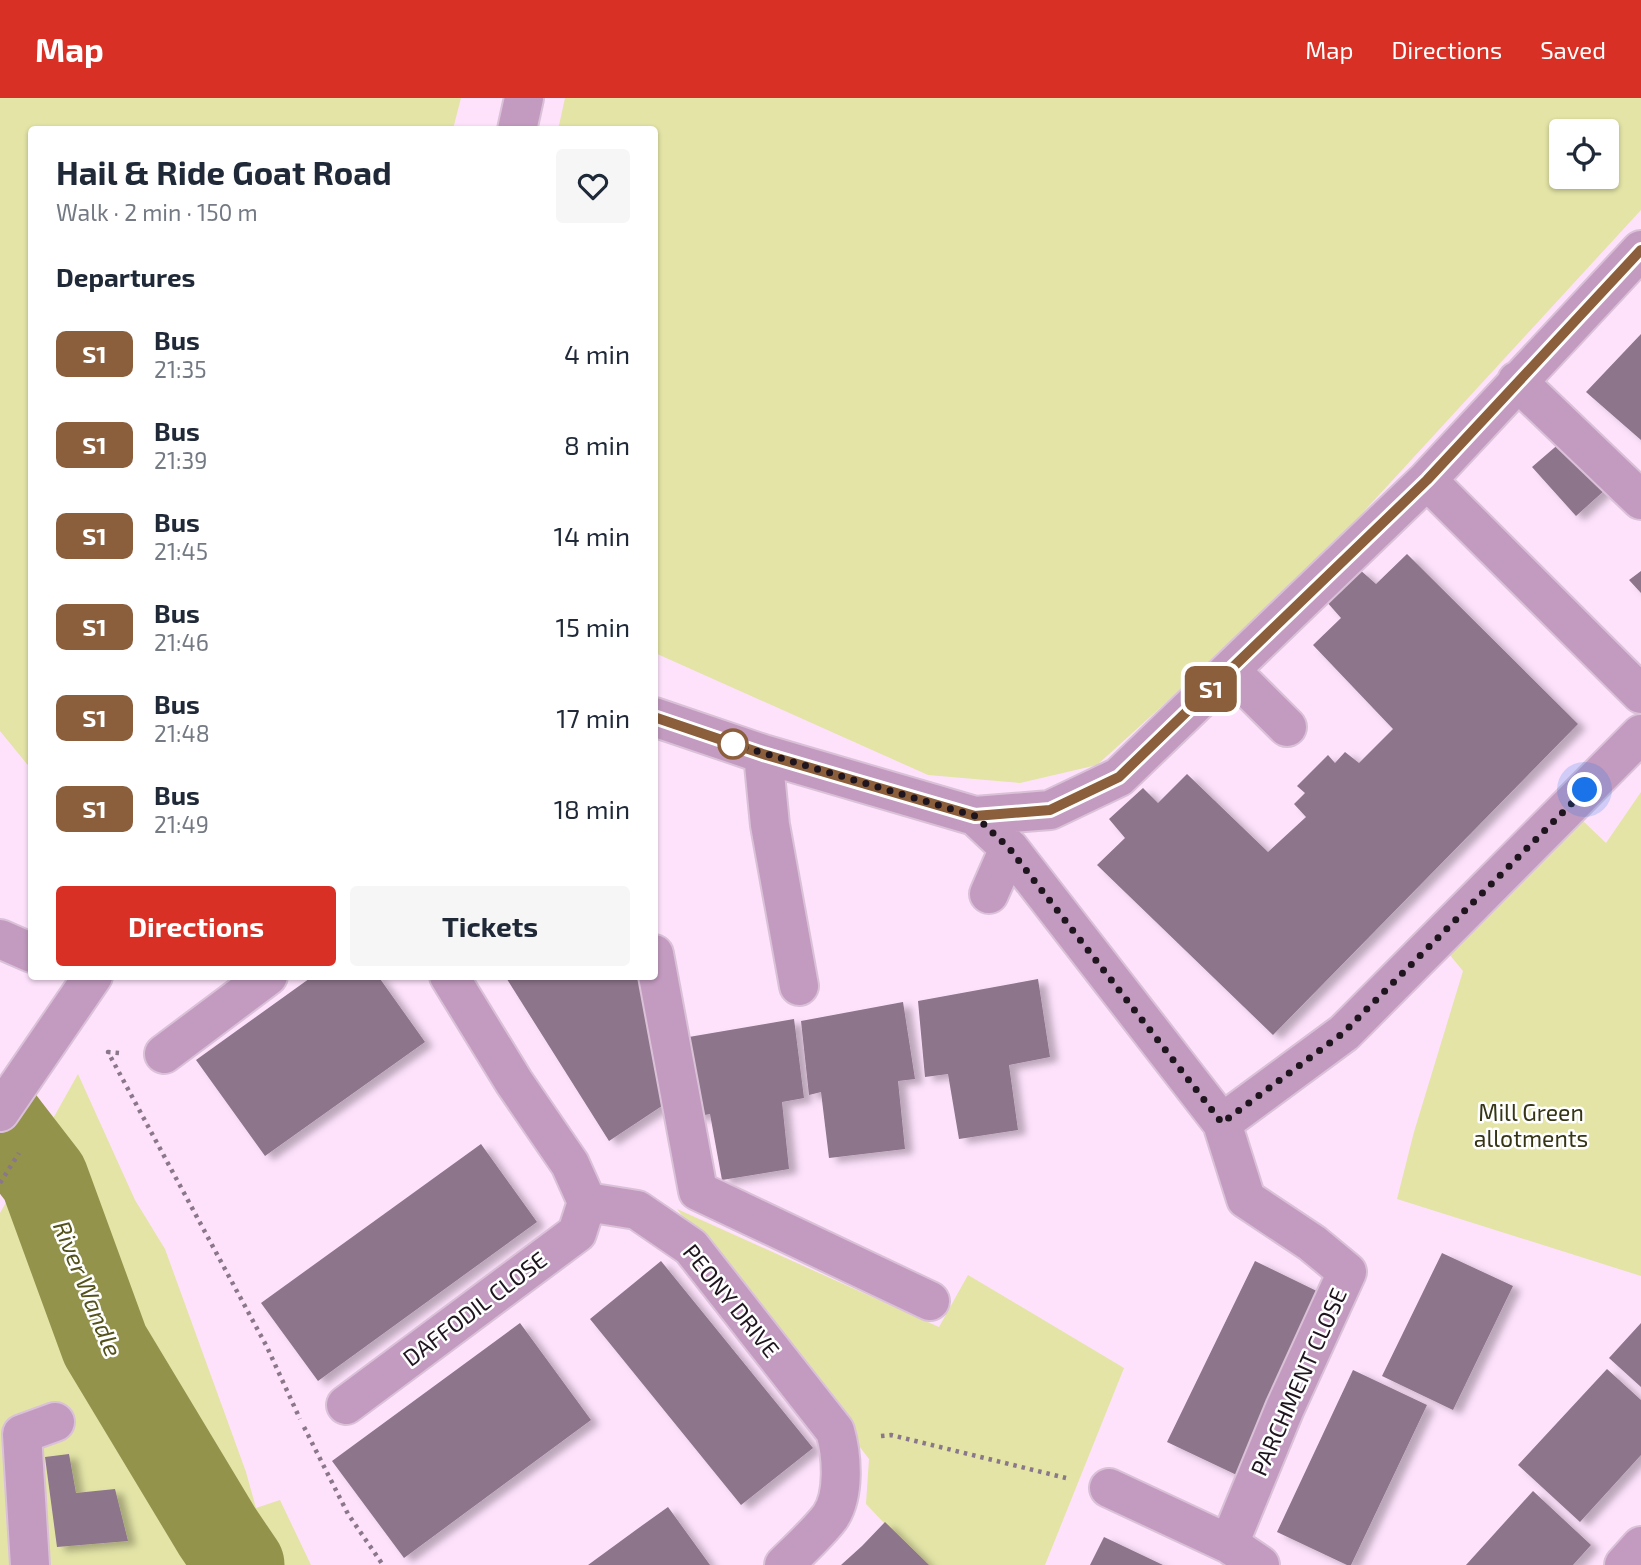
<!DOCTYPE html>
<meta charset="utf-8">
<style>
:root{--surface:#fff;--page:#f6f6f7;--text:#1f2937;--muted:#747a83;--accent:#d93025}
body{margin:0;font-family:"Exo 2",sans-serif;background:var(--page);color:var(--text);height:100vh;display:flex;flex-direction:column;font-size:26px;white-space:nowrap}
*{box-sizing:border-box;margin:0}
p{font-size:23px;color:var(--muted)}
.icon{flex:none;width:38px;height:38px;fill:none;stroke:currentColor;stroke-width:2;stroke-linecap:round;stroke-linejoin:round}
.map{position:relative;flex:1;overflow:hidden}
.sheet{position:absolute;left:28px;top:28px;width:630px;height:854px;display:flex;flex-direction:column;background:var(--surface);border-radius:7px;box-shadow:0 2px 5px #0004}
.sheet>*{flex:none}
.badge{padding:0 14px;border-radius:10px;font-size:24px;line-height:46px}
.fabs{position:absolute;left:1549px;top:21px;display:grid;gap:14px}
.fabs a{display:grid;place-items:center;width:70px;height:70px;border-radius:7px;background:var(--surface);box-shadow:0 2px 5px #0004;font-size:35px}
.you{position:absolute;width:35px;height:35px;margin:-18px;border:5px solid #fff;border-radius:50%;background:#1a73e8;box-shadow:0 0 0 10px #1a73e833}
.map>.badge{position:absolute;translate:-50% -50%;box-shadow:0 0 0 4px #fff}
h2{padding:0 28px;font-size:26px;line-height:63px}
.round{display:grid;place-items:center;flex:none;width:74px;height:74px;border-radius:7px;background:var(--page)}
.headline{display:flex;align-items:center;justify-content:space-between;height:119px;padding:0 28px}
h1{font-size:33px;font-weight:700;line-height:52px}
.button{display:flex;gap:14px;margin-top:auto;padding:14px 28px}
.button a{flex:1;height:80px;border-radius:7px;background:var(--accent);color:#fff;font-size:28px;font-weight:700;line-height:80px;text-align:center}
.button a+a{background:var(--page);color:var(--text)}
ul{padding:0;list-style:none}
li{display:flex;align-items:center;gap:21px;height:91px;padding:0 28px}
li div{flex:1}
li b{display:block;font-size:26px}
li em{font-style:normal}
li .badge{min-width:77px;font-weight:700;text-align:center}
header{display:flex;align-items:center;gap:42px;box-sizing:border-box;height:98px;padding:0 35px;background:var(--accent);color:#fff}
header strong{font-size:33px}
nav{display:flex;gap:38px;margin-inline-start:auto;font-size:24px}
.map>svg:first-child{display:block}
.green{fill:#e3e4a6;fill-rule:evenodd}
.lines{fill:none;stroke-linecap:round;stroke-linejoin:round}
.river{stroke:#94934b;stroke-width:89}
.building{fill:#8d748b;filter:url(#shadow)}
.minor-casing{stroke:#dac1d8;stroke-width:42}
.path{stroke:#8a7789;stroke-width:4.5;stroke-dasharray:3.5 5;stroke-linecap:butt}
.minor{stroke:#c39bc0;stroke-width:38}
.line-casing{stroke:#fff;stroke-width:16}
.line{stroke:#8b5e3c;stroke-width:10}
.walk{stroke:#1f151e;stroke-width:7;stroke-dasharray:0 12.6}
.stop-dot{fill:#fff;stroke:#8b5e3c;stroke-width:3.5}
.labels{text-anchor:middle;stroke-width:5;stroke-linejoin:round;paint-order:stroke}
.park-label{font-size:23px;fill:#363515;stroke:#fff}
.street-label{font-size:23px;fill:#1f151e;stroke:#fff}
.water-label{font-size:24px;font-style:italic;fill:#53521c;stroke:#fff}
</style>
<header>
<strong>Map</strong>
<nav><a>Map</a><a>Directions</a><a>Saved</a></nav>
</header>
<div class="map">
<svg width="1641" height="1467" viewBox="0 0 1641 1467">
<defs>
<filter id="shadow"><feDropShadow dx="8" dy="4.5" stdDeviation="3.5" flood-color="#0004"/></filter>
</defs>
<rect width="100%" height="100%" fill="#fee2fc"/>
<path class="green" d="M0 0H461L453 31 32 32 31 671 0 633Z
M565 0H1641V112L1299 484 1097 667 1020 685 928 677 655 555 654 32H558ZM1561 33H1606V79H1561Z
M1641 694V1178L1397 1101 1414 1034 1463 873 1449 856 1582 722 1606 745Z
M78 976 135 1102 165 1151 246 1374 256 1410 280 1402 311 1467H0V1115Z
M677 1111 939 1229 968 1177 1124 1270 1045 1467H924L866 1406 869 1361Z"/>
<g class="lines">
<path class="river" d="M0 1023 44 1080 105 1247 217 1433 240 1467"/>
</g>
<path class="building" d="M1641 236V342L1586 294Z
M1561 344 1606 391 1576 418 1532 369Z
M1407 456 1578 626 1273 937 1097 767 1125 740 1109 721 1143 690 1158 705 1187 676 1268 754 1306 719 1294 706 1305 695 1297 688 1328 657 1335 665 1345 654 1359 665 1393 631 1313 547 1341 520 1326 503 1359 471 1376 486Z
M1641 473V495L1629 482Z
M313 878H378L425 944 265 1058 196 962Z
M505 878H654L677 998 609 1043Z
M1038 881 1050 959 1009 967 1018 1032 959 1041 948 976 925 979 918 903Z
M903 904 915 981 898 983 905 1051 829 1060 821 994 809 997 801 923Z
M794 921 804 1000 782 1004 789 1071 722 1082 710 1016 694 1019 683 940Z
M481 1046 537 1124 318 1283 261 1205Z
M1442 1155 1513 1188 1453 1312 1382 1278Z
M661 1163 813 1350 741 1407 590 1221Z
M1255 1163 1329 1199 1241 1379 1167 1344Z
M520 1225 591 1322 404 1460 332 1363Z
M1641 1225V1289L1609 1260Z
M1607 1271 1641 1302V1357L1580 1424 1518 1367Z
M1353 1272 1427 1307 1351 1467H1347L1277 1434Z
M69 1356 76 1395 115 1391 128 1443 57 1449 45 1359Z
M1533 1393 1591 1447 1573 1467H1466Z
M668 1409 710 1467H588L640 1429Z
M885 1424 929 1467H841L862 1448Z
M1104 1439 1163 1467H1090Z"/>
<g class="lines">
<defs>
<path id="minor" d="M517 32 524 0
M1517 283 1641 402
M1427 382 1641 596
M1231 573 1287 629
M654 619 763 656 975 718 1050 712 1119 679 1427 382 1641 152
M763 656 770 727 799 888
M975 718 1009 750 1222 1025 1246 1101 1312 1145 1347 1174 1285 1310 1229 1446 1260 1467
M989 796 1009 750
M0 841 32 855
M654 856 698 1093 930 1203
M449 878 514 984 570 1066 587 1104
M164 956 268 878
M0 1014 93 878
M1222 1025 1344 935 1641 636
M587 1104 637 1112 691 1149 835 1333C842 1357 845 1397 830 1419 817 1436 799 1452 784 1467
M346 1307 577 1135 587 1104
M1109 1390 1229 1446
M30 1467 22 1336 55 1324
M1624 1467 1641 1448"/>
</defs>
<use href="#minor" class="minor-casing"/>
<path class="path" d="M119 955 108 954 267 1249 300 1321
M0 1085 19 1055
M304 1329 348 1416 383 1467
M881 1338 891 1337 1066 1380"/>
<use href="#minor" class="minor"/>
</g>
<g class="lines">
<defs>
<path id="line" d="M654 619 763 656 975 718 1050 712 1119 679 1427 382 1641 152"/>
</defs>
<use href="#line" class="line-casing"/>
<use href="#line" class="line"/>
<path class="walk" d="M733 646 975 718 1009 750 1222 1025 1343 935 1585 692"/>
</g>
<circle class="stop-dot" cx="733" cy="646" r="14"/>
<g class="labels">
<g class="park-label">
<text x="1531" y="1023">Mill Green<tspan x="1531" dy="26">allotments</tspan></text>
</g>
<g class="street-label">
<text transform="translate(731 1203) rotate(51)" y="8">PEONY DRIVE</text>
<text transform="translate(475 1211) rotate(-37)" y="8">DAFFODIL CLOSE</text>
<text transform="translate(1299 1284) rotate(-66)" y="8">PARCHMENT CLOSE</text>
</g>
<g class="water-label">
<text transform="translate(87 1191) rotate(68)" y="8">River Wandle</text>
</g>
</g>
</svg>
<div class="fabs">
<a><svg class="icon" aria-label="locate" viewBox="0 0 24 24"><circle cx="12" cy="12" r="6"/><path d="M12 2v4M12 18v4M2 12h4M18 12h4"/></svg></a>
</div>
<div class="you" style="left:1585px;top:692px"></div>
<b class="badge" style="left:1211px;top:591px;background:#8b5e3c;color:#fff">S1</b>
<section class="sheet">
<div class="headline"><div><h1>Hail &amp; Ride Goat Road</h1><p>Walk · 2 min · 150 m</p></div><a class="round"><svg class="icon" aria-label="heart" viewBox="0 0 24 24"><path d="M12 20l-8-8c-3-5 5-10 8-4 3-6 11-1 8 4z"/></svg></a></div>
<h2>Departures</h2>
<ul>
<li><span class="badge" style="background:#8b5e3c;color:#fff">S1</span><div><b>Bus</b><p>21:35</p></div><em>4 min</em></li>
<li><span class="badge" style="background:#8b5e3c;color:#fff">S1</span><div><b>Bus</b><p>21:39</p></div><em>8 min</em></li>
<li><span class="badge" style="background:#8b5e3c;color:#fff">S1</span><div><b>Bus</b><p>21:45</p></div><em>14 min</em></li>
<li><span class="badge" style="background:#8b5e3c;color:#fff">S1</span><div><b>Bus</b><p>21:46</p></div><em>15 min</em></li>
<li><span class="badge" style="background:#8b5e3c;color:#fff">S1</span><div><b>Bus</b><p>21:48</p></div><em>17 min</em></li>
<li><span class="badge" style="background:#8b5e3c;color:#fff">S1</span><div><b>Bus</b><p>21:49</p></div><em>18 min</em></li>
</ul>
<div class="button"><a>Directions</a><a>Tickets</a></div>
</section>
</div>
